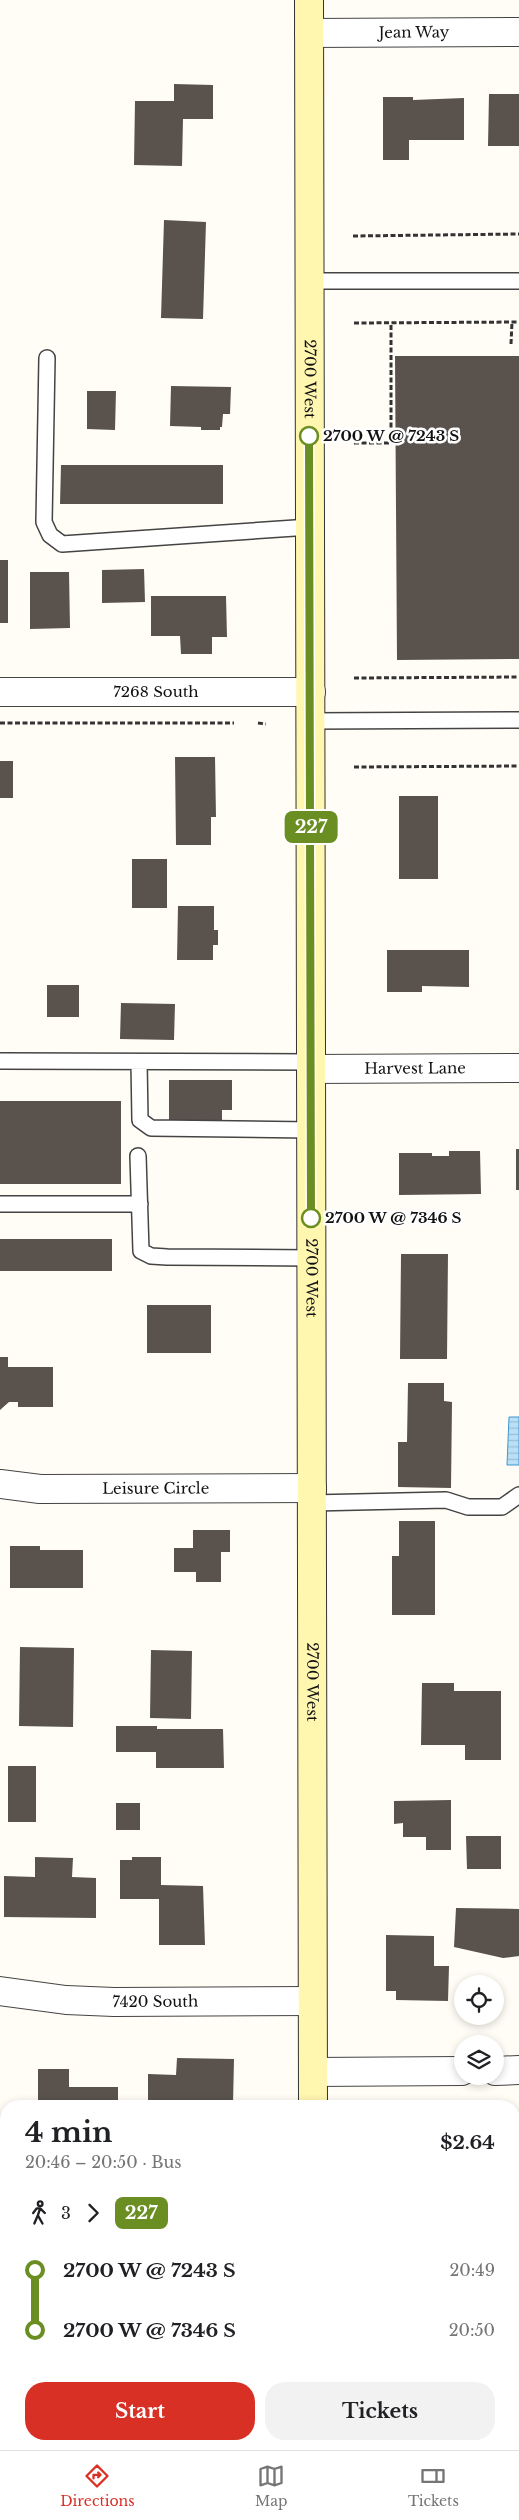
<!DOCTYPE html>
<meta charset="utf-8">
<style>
:root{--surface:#fff;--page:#f2f2f2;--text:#202124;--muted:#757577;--line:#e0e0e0;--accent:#d93025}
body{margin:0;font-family:"Libre Baskerville",serif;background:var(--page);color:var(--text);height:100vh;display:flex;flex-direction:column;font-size:19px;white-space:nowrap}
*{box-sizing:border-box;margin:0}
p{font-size:16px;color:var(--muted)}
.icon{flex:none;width:28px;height:28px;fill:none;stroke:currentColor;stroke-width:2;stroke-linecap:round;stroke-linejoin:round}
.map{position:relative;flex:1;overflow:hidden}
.side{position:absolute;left:0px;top:2100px;width:520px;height:350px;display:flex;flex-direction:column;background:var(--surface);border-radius:20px 20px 0 0;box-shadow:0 2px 8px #0003}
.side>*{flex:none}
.badge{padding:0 10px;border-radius:8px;font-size:18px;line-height:32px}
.fabs{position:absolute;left:454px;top:1975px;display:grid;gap:10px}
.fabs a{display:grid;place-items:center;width:50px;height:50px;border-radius:50%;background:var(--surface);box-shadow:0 2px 8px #0003;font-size:25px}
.map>.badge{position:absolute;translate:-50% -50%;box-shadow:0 0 0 2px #fff}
.legs{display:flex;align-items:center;gap:8px;height:55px;padding:0 25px;font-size:16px}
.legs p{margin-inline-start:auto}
.summary{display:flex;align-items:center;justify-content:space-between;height:85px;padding:0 25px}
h1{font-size:28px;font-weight:700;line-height:38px}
.action{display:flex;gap:10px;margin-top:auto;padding:10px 25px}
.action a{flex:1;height:58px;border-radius:20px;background:var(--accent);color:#fff;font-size:20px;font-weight:700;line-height:58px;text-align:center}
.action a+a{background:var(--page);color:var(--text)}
ul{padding:0 25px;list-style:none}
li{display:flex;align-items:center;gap:18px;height:60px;font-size:19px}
li i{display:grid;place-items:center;width:8px;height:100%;margin:0 6px;background:currentColor}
li i::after{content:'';width:12px;height:12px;margin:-6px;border:4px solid;border-radius:50%;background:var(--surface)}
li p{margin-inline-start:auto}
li:first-child i{background:linear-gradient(#0000 50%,currentColor 0)}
li:last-child i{background:linear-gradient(currentColor 50%,#0000 0)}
.tab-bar{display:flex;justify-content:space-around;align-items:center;height:70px;border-top:1px solid var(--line);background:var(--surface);font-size:14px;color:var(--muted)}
.tab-bar a{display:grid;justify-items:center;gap:2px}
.tab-bar .current{color:var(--accent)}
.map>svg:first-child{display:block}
.water{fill:url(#water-rules);stroke:#3f96cf}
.building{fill:#5a524d}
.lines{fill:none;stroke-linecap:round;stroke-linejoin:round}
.lane-casing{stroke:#444;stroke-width:18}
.street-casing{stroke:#444;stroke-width:30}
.secondary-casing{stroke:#333;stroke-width:30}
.path{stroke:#333;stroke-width:3;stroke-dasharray:5 2.5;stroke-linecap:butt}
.lane{stroke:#fff;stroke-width:15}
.street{stroke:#fff;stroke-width:28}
.secondary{stroke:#fff6b0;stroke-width:28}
.line-1-casing{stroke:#fff;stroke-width:11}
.line-1{stroke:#6b8e23;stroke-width:8}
.stop-1-dot{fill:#fff;stroke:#6b8e23;stroke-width:2.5}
.labels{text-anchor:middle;stroke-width:5;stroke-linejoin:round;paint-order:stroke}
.street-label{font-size:15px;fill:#111;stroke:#fff}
.stop-label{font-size:15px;font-weight:bold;fill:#111;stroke:#fff;text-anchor:start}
</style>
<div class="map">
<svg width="519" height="2450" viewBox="0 0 519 2450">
<defs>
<pattern id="water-rules" width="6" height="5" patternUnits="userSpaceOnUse" patternTransform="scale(1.25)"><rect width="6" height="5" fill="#b9e0f7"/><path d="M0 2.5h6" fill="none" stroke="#9ebfd3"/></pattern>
</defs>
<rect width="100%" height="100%" fill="#fffdf5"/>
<path class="water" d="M509 1417H519V1465H507Z"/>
<path class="building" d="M174 84 213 85V119H183L182 166 134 165 135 101H174Z
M489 94H519V146H488Z
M383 97H413V100L464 98V140H409V160H383Z
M164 220 206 222 203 319 161 318Z
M395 356H519V659L397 660Z
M171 386 231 387 230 414H223L222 427H220V430H201V427L170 426Z
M87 391H116L115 430 87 429Z
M61 465H223V504H60Z
M0 560H8V623H0Z
M144 569 145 602 102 603V570Z
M30 572H69L70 628 30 629Z
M151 596H226L227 637H212V654H181L180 636H151Z
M175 757H215L216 817H211V845H176Z
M0 761H13V798H0Z
M399 796H438V879H399Z
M132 859H167V908H132Z
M178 906H214V930H218V945H213V960H177Z
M387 950H469V987L422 986V992H387Z
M47 985H79V1017H47Z
M121 1003 175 1004 174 1040 120 1039Z
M169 1080H232V1110H222V1120H169Z
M0 1101H121V1184H0Z
M516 1149H519V1190H516Z
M449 1151H480L481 1194 399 1195V1153H432V1156H449Z
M0 1239H112V1271H0Z
M401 1254H448L447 1359H400Z
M147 1305H211V1353H147Z
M0 1357H8V1367H53V1407H18V1402H9L0 1410Z
M408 1383H444V1401L452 1402 451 1488 398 1487V1442H407Z
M399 1521H435V1615H392V1556H399Z
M193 1530H230V1552H221V1582H196V1572H174V1548H193Z
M10 1546H40V1550H83V1588H10Z
M20 1647 74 1648 73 1727 19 1726Z
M151 1650 192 1651 191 1719 150 1718Z
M422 1683H454V1691H501V1760H465V1745H421Z
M116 1726H157V1729H223L224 1768H156V1752H116Z
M8 1766H36V1822H8Z
M451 1800V1850H426V1837H403V1823L394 1824V1801Z
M116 1803H140V1830H116Z
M466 1836H501V1869H467Z
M35 1857 73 1858 72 1877 96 1878V1918L4 1917V1876L35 1877Z
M132 1857H161V1885L203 1886 205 1945H159V1899H120V1860H132Z
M456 1908 519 1909V1956L503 1958 454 1947Z
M386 1935 434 1936V1966H449L448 2001 396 2000V1991H386Z
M177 2058 234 2059 233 2104H180V2106H148V2074L176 2075Z
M38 2069H69V2087H118V2106H38Z
M514 2143H519V2186H514Z
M0 2226 6 2230V2275L0 2271Z
M514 2308H519V2338H514Z
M27 2444H65V2450H27Z
M186 2444H228V2450H186Z"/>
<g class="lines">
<defs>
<path id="lane" d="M309 281H519
M47 358 44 522 50 535 62 544 310 527
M311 721 519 720
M0 1061 311 1062
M139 1062 140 1120 151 1128 311 1130
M138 1156 141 1251 151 1256 167 1257 311 1258
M0 1204H140
M312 1503 446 1500 468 1507H502L519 1495
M514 2401H519
M422 2444V2450"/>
<g id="street">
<path id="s1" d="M309 33 519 32"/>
<path id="s2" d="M0 692H311"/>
<path id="s3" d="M311 1069 519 1068"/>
<path id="s4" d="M0 1484 40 1489 312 1488"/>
<path id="s5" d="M0 1991 66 2000 114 2002 312 2001"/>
<path d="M495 2071 519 2070"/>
<path d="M313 2072 462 2071"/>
</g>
<g id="secondary">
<path id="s6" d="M309 0 313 2106"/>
<path d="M313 2444V2450"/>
</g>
</defs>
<use href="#lane" class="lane-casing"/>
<use href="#street" class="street-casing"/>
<use href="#secondary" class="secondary-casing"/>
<path class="path" d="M353 236 519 234
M354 323 519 322
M511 344 512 322
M354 443H391V323
M354 678 519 677
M0 723H234
M258 723 266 724
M354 767 519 766"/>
<use href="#lane" class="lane"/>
<use href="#street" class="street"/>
<use href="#secondary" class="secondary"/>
</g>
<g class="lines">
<defs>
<path id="line-1" d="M309 436 311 1218"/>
</defs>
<use href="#line-1" class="line-1-casing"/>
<use href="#line-1" class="line-1"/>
</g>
<g class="stop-1-dot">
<circle cx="309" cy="436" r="9"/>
<circle cx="311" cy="1218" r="9"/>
</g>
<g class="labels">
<g class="street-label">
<text dy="5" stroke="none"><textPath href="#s1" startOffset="105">Jean Way</textPath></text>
<text dy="5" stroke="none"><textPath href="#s6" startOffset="379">2700 West</textPath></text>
<text dy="5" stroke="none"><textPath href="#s2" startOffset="156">7268 South</textPath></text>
<text dy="5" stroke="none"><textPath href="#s3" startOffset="104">Harvest Lane</textPath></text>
<text dy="5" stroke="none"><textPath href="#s6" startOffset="1278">2700 West</textPath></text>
<text dy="5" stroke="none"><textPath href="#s4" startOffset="156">Leisure Circle</textPath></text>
<text dy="5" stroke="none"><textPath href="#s6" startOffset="1682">2700 West</textPath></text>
<text dy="5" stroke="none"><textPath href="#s5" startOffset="156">7420 South</textPath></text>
</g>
<g class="stop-label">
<text x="323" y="441">2700 W @ 7243 S</text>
<text x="325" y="1223">2700 W @ 7346 S</text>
</g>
</g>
</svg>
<div class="fabs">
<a><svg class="icon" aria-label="locate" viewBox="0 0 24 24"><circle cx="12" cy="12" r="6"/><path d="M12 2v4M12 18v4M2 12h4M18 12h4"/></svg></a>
<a><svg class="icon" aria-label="layers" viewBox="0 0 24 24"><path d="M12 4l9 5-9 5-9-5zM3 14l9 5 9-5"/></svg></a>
</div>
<b class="badge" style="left:311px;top:827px;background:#6b8e23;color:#fff">227</b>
<section class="side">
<div class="summary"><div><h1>4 min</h1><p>20:46 – 20:50 · Bus</p></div><b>$2.64</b></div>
<div class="legs"><svg class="icon" aria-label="walk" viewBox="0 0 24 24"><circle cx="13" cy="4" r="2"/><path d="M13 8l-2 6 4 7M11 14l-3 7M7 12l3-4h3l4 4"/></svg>3<svg class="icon" aria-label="forward" viewBox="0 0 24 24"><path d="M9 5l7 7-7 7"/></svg><b class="badge" style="background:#6b8e23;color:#fff">227</b></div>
<ul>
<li><i style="color:#6b8e23"></i><b>2700 W @ 7243 S</b><p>20:49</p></li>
<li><i style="color:#6b8e23"></i><b>2700 W @ 7346 S</b><p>20:50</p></li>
</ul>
<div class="action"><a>Start</a><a>Tickets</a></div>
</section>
</div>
<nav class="tab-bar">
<a class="current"><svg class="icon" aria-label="directions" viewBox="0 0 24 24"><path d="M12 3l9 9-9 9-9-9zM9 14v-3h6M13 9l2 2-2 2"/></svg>Directions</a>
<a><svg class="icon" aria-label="map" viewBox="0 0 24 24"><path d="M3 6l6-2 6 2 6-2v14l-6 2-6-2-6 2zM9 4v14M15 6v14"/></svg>Map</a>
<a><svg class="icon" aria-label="tickets" viewBox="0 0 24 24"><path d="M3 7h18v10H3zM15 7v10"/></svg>Tickets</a>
</nav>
